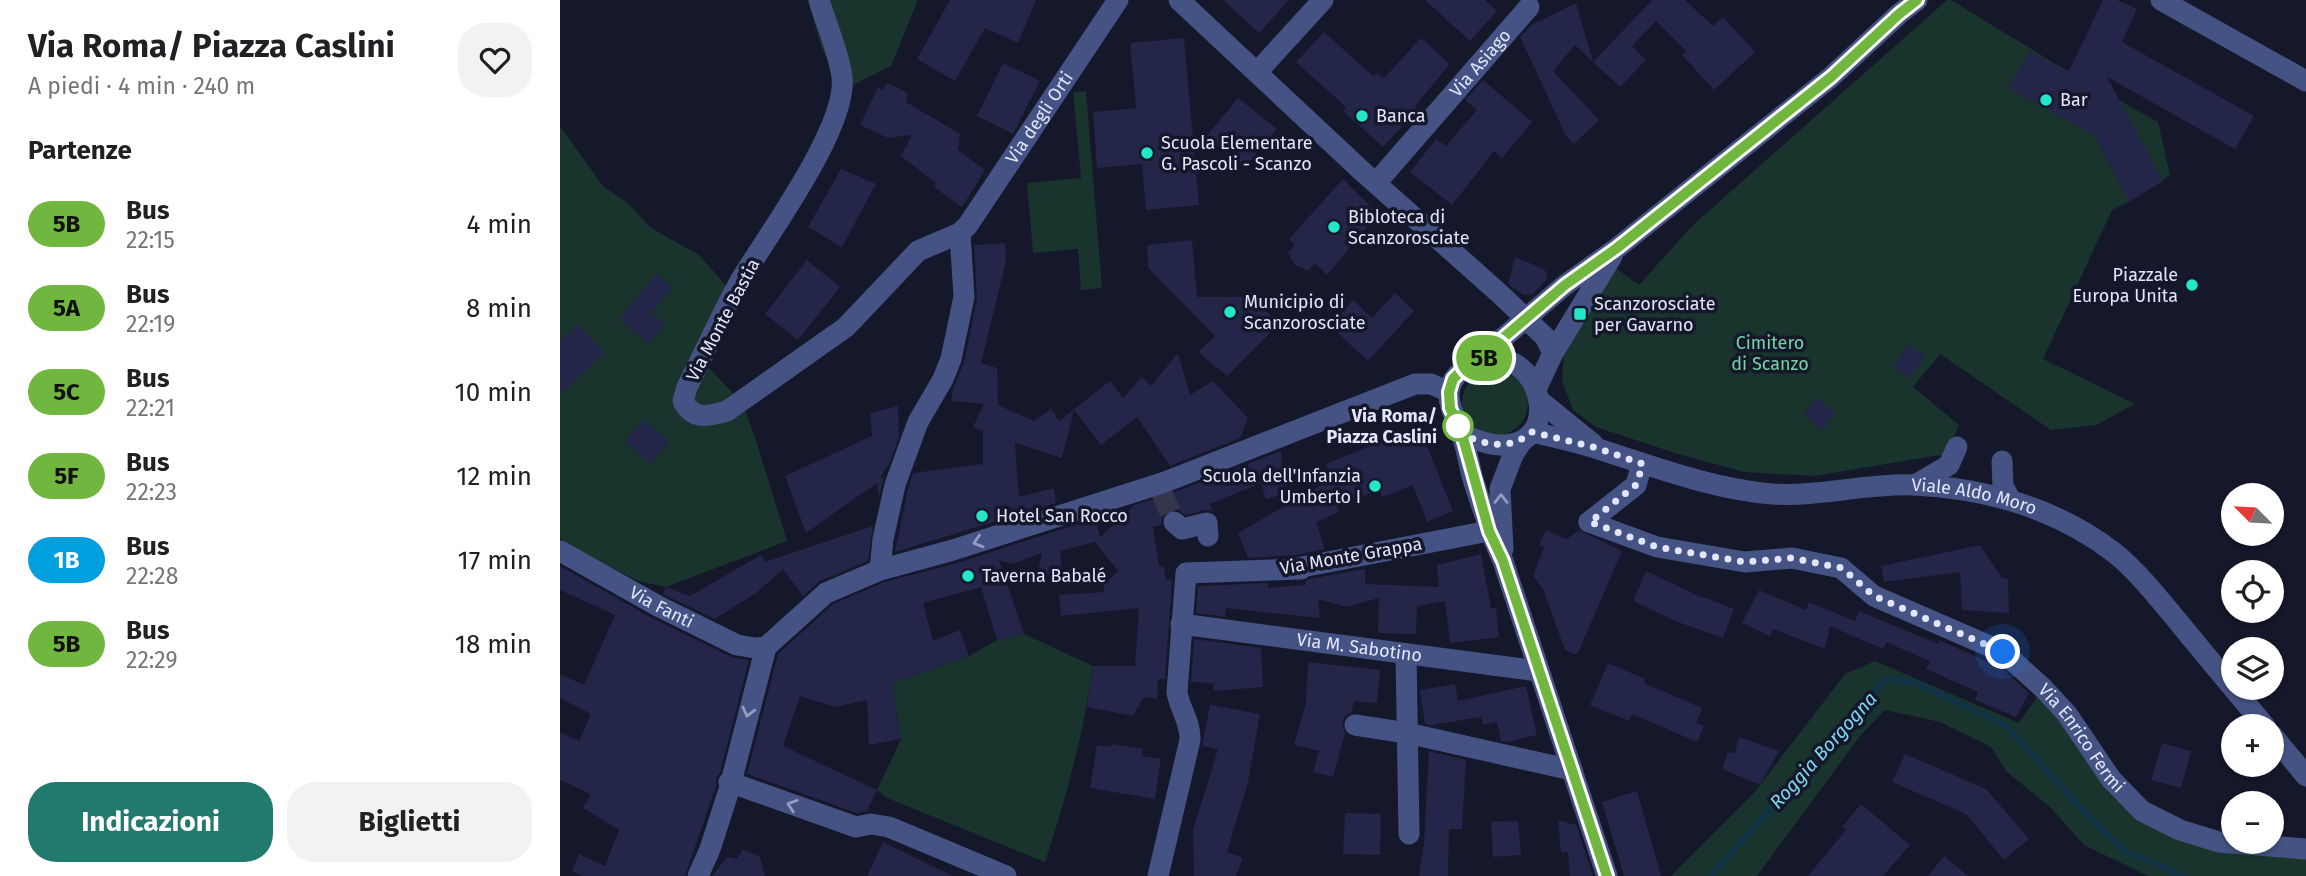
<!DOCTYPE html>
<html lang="it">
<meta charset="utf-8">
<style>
:root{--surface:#fff;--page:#f2f2f2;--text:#202124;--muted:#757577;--accent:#227a6e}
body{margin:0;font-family:"Fira Sans",sans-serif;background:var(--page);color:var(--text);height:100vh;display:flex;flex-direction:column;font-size:26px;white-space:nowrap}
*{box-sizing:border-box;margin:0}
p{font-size:23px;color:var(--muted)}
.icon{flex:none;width:38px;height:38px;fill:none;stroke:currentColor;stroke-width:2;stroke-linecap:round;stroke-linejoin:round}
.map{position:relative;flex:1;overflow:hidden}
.panel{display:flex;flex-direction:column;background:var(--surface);width:560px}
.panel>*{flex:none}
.badge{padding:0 14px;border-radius:23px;font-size:24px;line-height:46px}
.needle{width:46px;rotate:294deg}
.fabs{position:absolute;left:1661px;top:483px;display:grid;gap:14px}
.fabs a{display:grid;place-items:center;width:63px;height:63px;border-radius:50%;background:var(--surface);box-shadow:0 2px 5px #0004;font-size:35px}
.you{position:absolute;width:35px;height:35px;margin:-18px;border:5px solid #fff;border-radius:50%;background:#1a73e8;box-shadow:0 0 0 10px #1a73e833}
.map>.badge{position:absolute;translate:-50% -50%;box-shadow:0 0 0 4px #fff}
h2{padding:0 28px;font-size:26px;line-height:63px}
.round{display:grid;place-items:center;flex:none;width:74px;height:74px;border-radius:28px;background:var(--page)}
.summary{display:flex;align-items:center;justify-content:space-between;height:119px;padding:0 28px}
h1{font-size:33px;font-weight:700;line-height:52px}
.action{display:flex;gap:14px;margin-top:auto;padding:14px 28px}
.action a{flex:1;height:80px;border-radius:28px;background:var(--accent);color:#fff;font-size:28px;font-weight:700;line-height:80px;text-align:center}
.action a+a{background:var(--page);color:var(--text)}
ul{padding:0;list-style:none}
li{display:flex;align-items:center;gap:21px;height:84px;padding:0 28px}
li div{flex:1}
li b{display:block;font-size:26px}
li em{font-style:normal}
li .badge{min-width:77px;font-weight:700;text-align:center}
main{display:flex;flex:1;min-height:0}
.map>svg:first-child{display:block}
.green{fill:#18342c}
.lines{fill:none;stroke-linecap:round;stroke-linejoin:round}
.stream{stroke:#123246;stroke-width:6}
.building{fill:#232549}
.minor-tunnel{stroke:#34364a;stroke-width:21;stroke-dasharray:21 10;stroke-linecap:butt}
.minor{stroke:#455384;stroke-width:21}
.oneway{stroke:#949cc0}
.line-casing{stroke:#fff;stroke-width:16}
.line{stroke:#71b73f;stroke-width:10}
.walk{stroke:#e2e5fc;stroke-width:7;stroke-dasharray:0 12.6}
.poi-dot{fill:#24e6c8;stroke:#15172a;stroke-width:2.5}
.stop-dot{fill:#fff;stroke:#71b73f;stroke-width:3.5}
.labels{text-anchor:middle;stroke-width:7;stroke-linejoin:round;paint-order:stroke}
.street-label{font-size:18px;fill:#e2e5fc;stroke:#15172a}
.poi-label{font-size:18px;fill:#e2e5fc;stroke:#15172a;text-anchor:start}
.park-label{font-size:18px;fill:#74d5a4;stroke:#15172a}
.stop-label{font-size:18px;font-weight:bold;fill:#e2e5fc;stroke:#15172a;text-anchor:end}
.water-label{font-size:19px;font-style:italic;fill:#7bd8f0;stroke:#15172a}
</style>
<main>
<section class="panel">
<div class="summary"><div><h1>Via Roma/ Piazza Caslini</h1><p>A piedi · 4 min · 240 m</p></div><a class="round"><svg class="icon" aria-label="heart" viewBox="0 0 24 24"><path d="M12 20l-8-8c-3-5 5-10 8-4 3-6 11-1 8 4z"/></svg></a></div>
<h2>Partenze</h2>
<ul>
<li><span class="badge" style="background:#71b73f;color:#111">5B</span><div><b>Bus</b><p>22:15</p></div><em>4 min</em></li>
<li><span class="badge" style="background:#71b73f;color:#111">5A</span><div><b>Bus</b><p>22:19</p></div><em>8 min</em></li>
<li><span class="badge" style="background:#71b73f;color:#111">5C</span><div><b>Bus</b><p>22:21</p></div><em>10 min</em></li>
<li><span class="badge" style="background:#71b73f;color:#111">5F</span><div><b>Bus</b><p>22:23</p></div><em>12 min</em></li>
<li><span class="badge" style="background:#00a0de;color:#fff">1B</span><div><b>Bus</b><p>22:28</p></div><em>17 min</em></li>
<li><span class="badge" style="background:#71b73f;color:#111">5B</span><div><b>Bus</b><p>22:29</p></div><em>18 min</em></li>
</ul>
<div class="action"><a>Indicazioni</a><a>Biglietti</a></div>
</section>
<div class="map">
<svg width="1746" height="876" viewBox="0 0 1746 876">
<rect width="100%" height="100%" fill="#15172a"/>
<path class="green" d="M248 0H358L331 66 283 90 262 49Z
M1387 0H1391L1504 69 1598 122 1610 175 1569 202 1552 210 1483 359 1575 404 1536 425 1491 430 1380 354 1353 387 1399 425 1386 454 1255 476 1184 472 1115 453 1036 427 1013 410 1002 381 1004 351 1054 267 1079 285 1134 224Z
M526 91 542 288 521 290 518 249 473 253 467 183 521 178 513 92Z
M0 126 43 186 69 204 91 228 139 255 172 292 138 356 182 403 194 434 227 541 106 587 78 581 11 547 0 538Z
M902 403a33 33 0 1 1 66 0a33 33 0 1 1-66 0Z
M464 634 533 666C524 733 506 798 485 862L327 798 317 790 341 739 332 683 409 656 437 640Z
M1315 661 1459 723 1483 688 1551 779 1620 830 1746 849V876H1588L1524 845 1490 807 1447 772 1431 747 1380 722 1325 710 1300 736 1197 876H1111L1194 793 1285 674Z"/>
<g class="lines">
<path class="stream" d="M1151 876 1326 678 1359 684 1445 725 1536 824 1565 851 1624 876"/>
</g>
<path class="building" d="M390 0H476L458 43 425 28 395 81 357 59Z
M663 0H729L699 33Z
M865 0H925L937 11 910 41Z
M1092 0H1125L1153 26 1163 17 1195 52 1154 90 1122 55 1126 51 1096 21 1072 46 1086 60 1060 87 1033 62Z
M1543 0H1557L1577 9 1562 42 1694 116 1675 149 1547 77 1603 181 1569 202 1534 135 1448 88 1470 51 1509 71Z
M1016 3 1033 62 1015 45 993 71 1039 120 1014 144 1006 136 960 37 971 25Z
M764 32 814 77 817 73 824 78 861 38 890 64 855 106 858 109 823 147 783 111 786 107 736 62Z
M624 38 639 205 586 210 582 164 537 168 533 112 576 108 570 43Z
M443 63 480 81 453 134 417 116Z
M923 80 972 122 942 158 934 151 892 205 850 172 876 139 886 146 917 110 905 100Z
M327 83 348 93 346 102 400 134 398 150 425 170 402 207 374 187 376 183 341 156 352 135 328 138 300 125 318 87 323 90Z
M678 98 717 129 684 169 646 137Z
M281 169 316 184 282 247 248 227Z
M783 179 818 214 767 275 755 263 748 271 735 265 728 253 735 245 729 239Z
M632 240 637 297H693L719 324 667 376 638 352 655 336 588 268 587 245Z
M445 243 446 261 421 363 437 368 438 405 474 421 491 409 499 421 550 381 563 398 582 377 591 386 618 353 630 395 653 381 688 418 680 438 610 466 577 417 541 445 514 410 502 458 455 443 459 497 494 488 496 503 335 552 348 489 353 473 423 464V431L413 427 424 404 391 401 393 389 404 362 417 299 414 245Z
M955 257 984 269 987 274V279L973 294 964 295 948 284Z
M247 260 280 287 238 340 205 314Z
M96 274 112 287 91 313 105 324 89 344 59 319Z
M835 293 854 311 808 361 770 326 793 300 812 318Z
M18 324 45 353 0 394V341Z
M1348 345 1365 356 1350 378 1333 367Z
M1257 398 1275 413 1262 430 1243 414Z
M338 406 339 437 329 464 320 478 324 477 319 497 317 483 246 533 225 476 312 436 310 413Z
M84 420 109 442 90 463 65 441Z
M851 429 857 444 865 441 893 511 867 522 853 485 822 497 819 490 777 506 779 512 756 522 765 549 737 555 688 558 678 533 772 479 766 464Z
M721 451 724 494 706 499 701 483 650 504 652 511 644 510 626 515 617 509 609 510 604 514 601 525 593 527 599 566 604 567 606 579 612 580 605 679H598L597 699 584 697 573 716 527 707 533 666H575L579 608 501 616 499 595 544 592V584L558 571 535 542 500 551 503 579 478 572 482 553 453 564 439 560 464 634 437 640 421 587 363 603 373 641 400 630 409 656 332 683 341 739 309 745 307 700 275 707 240 696 223 746 317 790 307 811 297 813 187 774 218 654 273 604 324 582 397 563 536 518 540 537 575 505 610 494Z
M313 526 308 561 260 581 243 596 223 569 196 593 155 619 103 594 106 587 130 596 201 555 205 562Z
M986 530 1007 539 1019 530 1062 551 1017 655 1005 650 983 589 973 576 984 547 979 545Z
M1420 545 1442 578 1448 579 1449 613 1402 610 1400 572 1324 582 1321 566Z
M921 554 931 608H936L939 637 890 643 885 601 857 606 856 634 818 633 819 598 787 607 758 599 760 618 666 608 665 617 636 613 638 586 708 583V588L746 585 745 581 749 579 805 569V584L879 587 877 565Z
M0 566 92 618 171 657 189 660 160 773 156 778V786L125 876H23L12 871 19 854 45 866 59 830 23 808 31 794 0 780V732L19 741 31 714 0 698V674L24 685 55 615 0 590Z
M1086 571 1143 598 1144 597 1174 609 1163 638 1115 621 1073 601Z
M1199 590 1246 610 1249 602 1295 621 1299 611 1378 644 1379 640 1441 668 1469 693 1456 717 1415 700 1418 692 1366 669 1370 661 1326 642 1323 649 1270 626 1265 649 1213 629 1210 636 1182 623Z
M634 639 701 648 703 687 653 691 654 683 631 682Z
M748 662 820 670 817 703 794 701 791 713 785 716 782 722 785 733 773 777 753 772 759 751 734 745 746 703Z
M1048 663 1085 679 1084 683 1142 708 1136 723 1144 726 1137 742 1072 714 1069 721 1030 705Z
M895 684 898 701 966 686 977 735 947 742 941 741 937 722 923 725 921 717 872 725 865 724 860 690Z
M650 705 700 714 688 782 667 852 683 858 676 876H634L633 830 658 749 642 746Z
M1179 737 1219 751 1200 785 1162 769 1168 752 1175 753Z
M1602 743 1631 751 1621 788 1591 780Z
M552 744 583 749 582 756 601 759 595 799 530 788 537 745 551 747Z
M869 751 906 760 902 829H889L888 876H859L864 843Z
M1345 754 1426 789 1469 839 1444 860 1406 814 1332 782Z
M1077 791 1101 876H1064L1042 802Z
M1301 804 1350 845 1323 876H1248L1286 830 1282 827Z
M785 813 821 814 820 855 783 854Z
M998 820 1016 825 1033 876H1010L1008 852 1001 853Z
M958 821 961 855 933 857 931 822Z
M323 842 393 876H307Z
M183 849 200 857 205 876H152L167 857 177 859Z
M1384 856 1408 876H1368Z"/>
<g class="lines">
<path class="minor-tunnel" d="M602 493 614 522"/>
<g class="minor">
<path id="s1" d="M259 0C266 24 279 53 282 77 288 127 207 236 180 281 161 315 145 352 127 387L123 401C133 421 149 416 167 411L286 327 358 251 400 233 408 225 558 0"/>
<path d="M619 0 803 172 940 294 985 337 993 353"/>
<path d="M1601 0 1746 81"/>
<path d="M698 71 763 0"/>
<path id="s2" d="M816 183 969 7"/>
<path d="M924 359 936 344 1005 285 1057 248 1271 77 1339 14 1357 0"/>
<path d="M977 387 993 353 1052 256"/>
<path d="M980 401 1033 444"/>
<path id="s3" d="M972 432C994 437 1017 442 1038 449 1095 467 1152 489 1212 494 1260 497 1307 483 1354 485 1426 488 1499 509 1556 554 1580 574 1600 600 1620 624 1648 658 1676 692 1705 726"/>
<path d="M902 434C920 442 943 451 963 440 991 424 980 378 955 364 943 357 926 357 914 362 902 368 889 380 889 394 889 409 897 421 902 434 906 448 909 462 912 476 921 505 930 533 943 561L1047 876"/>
<path d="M1442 461 1443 486 1450 499"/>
<path d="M1355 485 1389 465 1397 447"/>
<path d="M614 522 622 529 647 523 648 536"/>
<path id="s4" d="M1029 522 1097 547 1185 562 1232 558 1281 568 1314 596 1443 652 1483 688 1507 714 1551 779 1582 811 1620 830 1659 842 1746 849"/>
<path d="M1029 522 1076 485 1082 464"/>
<path d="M943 549 940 489 953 455 962 441"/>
<path id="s5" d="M0 551 98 606 177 645 195 648 206 647"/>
<path d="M320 570 323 539 335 485 358 422 383 379 391 359 404 297 400 233"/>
<path id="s6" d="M621 624 978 671"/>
<path d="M846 654 849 834"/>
<path d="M795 725 847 733 1012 770"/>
<path d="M1712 735 1746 776"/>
<path d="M169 782 296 827 311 824 329 827 446 876"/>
<path d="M138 876 150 849 169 790 206 647 266 593 320 570 393 550 605 482 855 384H871L889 392"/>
<path d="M598 876 630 740C631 722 619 708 617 692L626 573 741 569 742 567 929 531"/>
</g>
</g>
<defs><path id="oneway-chevron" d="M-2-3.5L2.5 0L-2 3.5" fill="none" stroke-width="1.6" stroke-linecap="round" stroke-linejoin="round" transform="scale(1.75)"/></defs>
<g class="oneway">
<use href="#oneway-chevron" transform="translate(941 499) rotate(-90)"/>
<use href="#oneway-chevron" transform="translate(418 542) rotate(163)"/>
<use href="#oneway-chevron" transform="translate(188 712) rotate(105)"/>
<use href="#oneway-chevron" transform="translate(232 805) rotate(-161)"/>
</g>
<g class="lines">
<defs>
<path id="line" d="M1047 876 943 561 929 531 902 434 890 408 889 392 893 379 904 368 923 359 936 344 1005 285 1057 248 1271 77 1339 14 1357 0"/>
</defs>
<use href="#line" class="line-casing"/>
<use href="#line" class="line"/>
<path class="walk" d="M898 426 897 424 902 434C925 445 950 451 972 432L1037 448 1083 464 1076 485 1030 522 1097 547 1185 562 1232 558 1282 568 1314 596 1443 652"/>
</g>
<g class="poi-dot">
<circle cx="1486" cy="100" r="7"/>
<circle cx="802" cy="116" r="7"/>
<circle cx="587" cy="153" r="7"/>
<circle cx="774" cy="227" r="7"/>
<circle cx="1632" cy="285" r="7"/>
<circle cx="670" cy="312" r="7"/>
<rect x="1013" y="307" width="14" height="14" rx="3.5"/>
<circle cx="815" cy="486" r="7"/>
<circle cx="422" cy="516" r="7"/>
<circle cx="408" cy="576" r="7"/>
</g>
<circle class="stop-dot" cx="898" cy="426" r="14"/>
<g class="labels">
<g class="street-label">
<text dy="6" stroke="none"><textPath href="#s2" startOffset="159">Via Asiago</textPath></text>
<text dy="6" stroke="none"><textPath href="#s1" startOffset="931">Via degli Orti</textPath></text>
<text transform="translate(163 320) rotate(-62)" y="6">Via Monte Bastia</text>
<text dy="6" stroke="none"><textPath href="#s3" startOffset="452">Viale Aldo Moro</textPath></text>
<text transform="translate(791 556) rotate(-10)" y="6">Via Monte Grappa</text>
<text dy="6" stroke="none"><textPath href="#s5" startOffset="116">Via Fanti</textPath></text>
<text dy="6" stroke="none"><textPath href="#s6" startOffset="180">Via M. Sabotino</textPath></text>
<text dy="6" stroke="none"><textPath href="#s4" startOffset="560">Via Enrico Fermi</textPath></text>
</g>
<g class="poi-label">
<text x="1500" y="106">Bar</text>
<text x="816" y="122">Banca</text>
<text x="601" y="149">Scuola Elementare<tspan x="601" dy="21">G. Pascoli - Scanzo</tspan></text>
<text x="788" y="223">Bibloteca di<tspan x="788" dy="21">Scanzorosciate</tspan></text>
<text x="1618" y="281" text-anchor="end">Piazzale<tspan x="1618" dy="21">Europa Unita</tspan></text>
<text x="684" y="308">Municipio di<tspan x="684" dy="21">Scanzorosciate</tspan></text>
<text x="1034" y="310">Scanzorosciate<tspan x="1034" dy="21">per Gavarno</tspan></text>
<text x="801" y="482" text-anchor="end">Scuola dell'Infanzia<tspan x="801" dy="21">Umberto I</tspan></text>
<text x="436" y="522">Hotel San Rocco</text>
<text x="422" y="582">Taverna Babalé</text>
</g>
<g class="park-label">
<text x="1210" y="349">Cimitero<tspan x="1210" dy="21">di Scanzo</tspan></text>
</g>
<g class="stop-label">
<text x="877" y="422">Via Roma/<tspan x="877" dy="21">Piazza Caslini</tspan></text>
</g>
<g class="water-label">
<text transform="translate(1263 750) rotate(-48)" y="7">Roggia Borgogna</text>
</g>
</g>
</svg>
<div class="fabs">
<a><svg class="needle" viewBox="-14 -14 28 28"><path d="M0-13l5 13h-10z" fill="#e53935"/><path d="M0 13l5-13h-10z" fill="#757577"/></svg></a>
<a><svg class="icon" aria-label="locate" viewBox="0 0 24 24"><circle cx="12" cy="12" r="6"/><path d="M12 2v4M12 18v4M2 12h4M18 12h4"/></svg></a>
<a><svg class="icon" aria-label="layers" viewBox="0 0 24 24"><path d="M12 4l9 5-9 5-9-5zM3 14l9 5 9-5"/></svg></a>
<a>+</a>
<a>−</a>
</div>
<div class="you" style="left:1443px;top:652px"></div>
<b class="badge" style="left:924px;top:358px;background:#71b73f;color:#111">5B</b>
</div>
</main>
